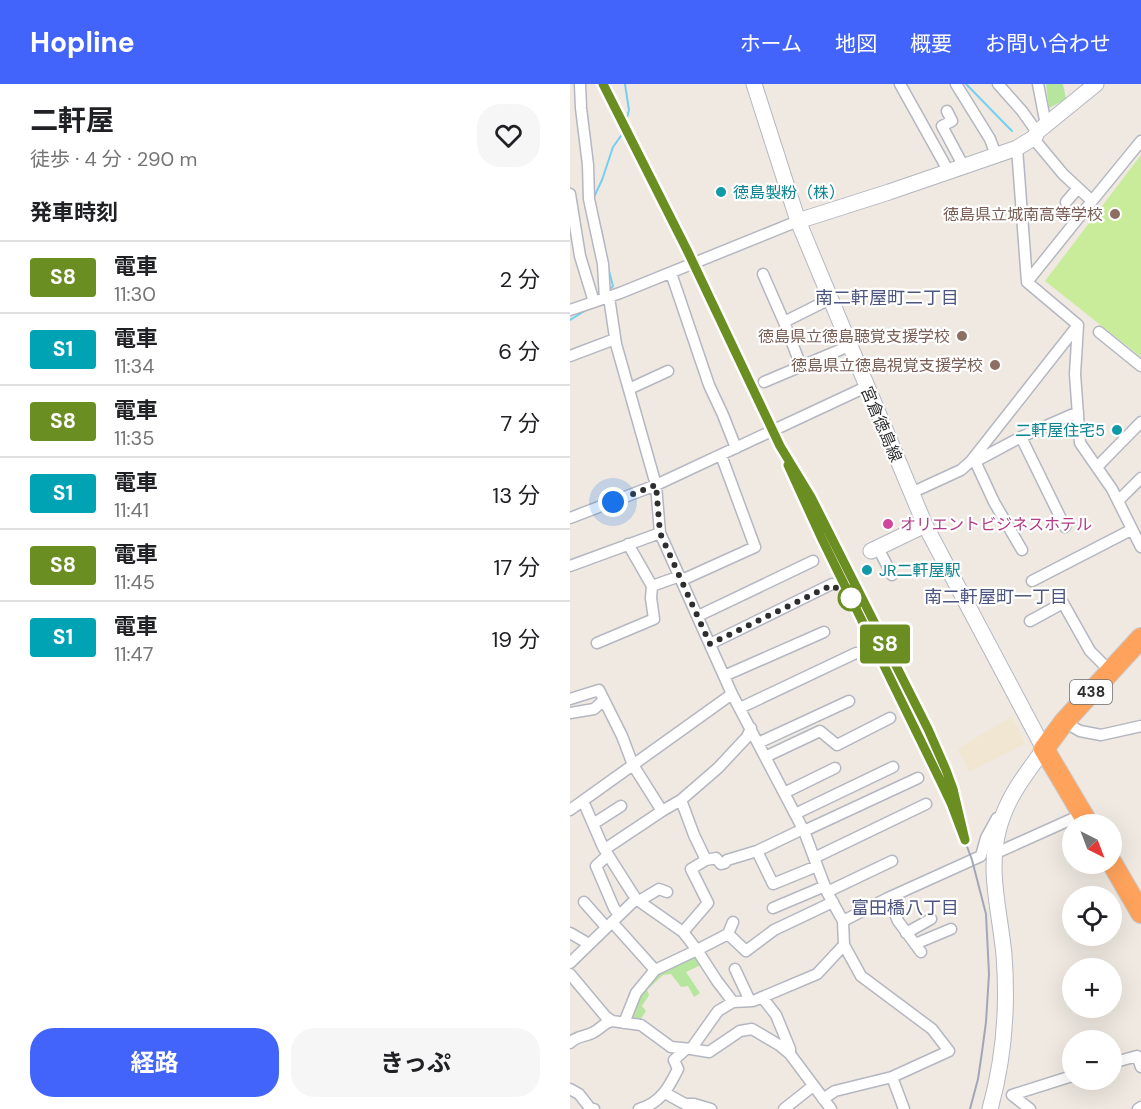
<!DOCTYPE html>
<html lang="ja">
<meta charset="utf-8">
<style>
:root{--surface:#fff;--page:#f6f6f6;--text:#202124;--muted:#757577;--line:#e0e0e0;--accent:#4264fb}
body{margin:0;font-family:"DM Sans","Noto Sans JP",sans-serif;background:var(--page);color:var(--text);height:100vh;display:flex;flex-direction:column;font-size:22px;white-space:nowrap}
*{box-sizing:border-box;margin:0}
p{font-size:20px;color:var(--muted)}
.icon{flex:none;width:33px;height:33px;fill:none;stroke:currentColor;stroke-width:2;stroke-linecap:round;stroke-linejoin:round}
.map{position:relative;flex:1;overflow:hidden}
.drawer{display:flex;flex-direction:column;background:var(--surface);width:570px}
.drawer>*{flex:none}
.badge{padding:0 12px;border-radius:4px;font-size:21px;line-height:39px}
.needle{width:39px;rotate:138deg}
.fabs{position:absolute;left:492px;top:730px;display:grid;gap:12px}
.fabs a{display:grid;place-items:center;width:60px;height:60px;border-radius:50%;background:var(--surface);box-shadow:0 6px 24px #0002;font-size:30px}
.you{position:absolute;width:30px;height:30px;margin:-15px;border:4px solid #fff;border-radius:50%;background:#1a73e8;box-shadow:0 0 0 9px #1a73e833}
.map>.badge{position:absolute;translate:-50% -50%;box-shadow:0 0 0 3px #fff}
h2{padding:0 30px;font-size:22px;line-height:54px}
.round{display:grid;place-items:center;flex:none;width:63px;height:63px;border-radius:24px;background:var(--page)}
.summary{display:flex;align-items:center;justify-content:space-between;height:102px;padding:0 30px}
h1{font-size:28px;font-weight:700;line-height:45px}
.action{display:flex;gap:12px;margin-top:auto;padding:12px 30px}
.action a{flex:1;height:69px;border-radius:24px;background:var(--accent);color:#fff;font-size:24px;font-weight:700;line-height:69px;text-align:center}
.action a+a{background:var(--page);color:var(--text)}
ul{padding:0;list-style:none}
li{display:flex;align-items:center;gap:18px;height:72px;padding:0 30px;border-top:2px solid var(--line)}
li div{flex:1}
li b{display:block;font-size:22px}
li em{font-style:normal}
li .badge{min-width:66px;font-weight:700;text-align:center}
header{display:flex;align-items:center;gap:36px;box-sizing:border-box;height:84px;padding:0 30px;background:var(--accent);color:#fff}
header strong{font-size:28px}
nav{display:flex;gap:33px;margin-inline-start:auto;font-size:21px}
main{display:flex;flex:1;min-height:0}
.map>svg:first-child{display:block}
.education{fill:#f0e6d1}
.green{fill:#b6e59e}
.pitch{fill:#c9ec9a}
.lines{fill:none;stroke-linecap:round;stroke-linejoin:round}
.stream{stroke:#75cff0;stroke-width:2}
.street-casing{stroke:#b4b7c1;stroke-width:13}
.secondary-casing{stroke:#b4b7c1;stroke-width:17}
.highway-casing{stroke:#c9c9c9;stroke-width:22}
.street{stroke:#fff;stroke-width:10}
.secondary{stroke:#fff;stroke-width:15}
.highway{stroke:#ffa35c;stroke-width:20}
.rail{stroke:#a3a6b8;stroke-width:2}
.line-casing{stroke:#fff;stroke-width:14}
.line{stroke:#6b8e23;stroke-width:9}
.walk{stroke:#2e2e2e;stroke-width:6;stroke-dasharray:0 10.8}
.culture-dot{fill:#0f9aa8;stroke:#fff;stroke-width:2}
.education-dot{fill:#8d6e63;stroke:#fff;stroke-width:2}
.hotel-dot{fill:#d1479c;stroke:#fff;stroke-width:2}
.stop-dot{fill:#fff;stroke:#6b8e23;stroke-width:3}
.labels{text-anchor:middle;stroke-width:4.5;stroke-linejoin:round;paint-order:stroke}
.shield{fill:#fff;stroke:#6d6d6d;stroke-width:1.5}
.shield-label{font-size:15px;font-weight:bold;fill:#2e2e2e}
.culture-label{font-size:16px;fill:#0d838f;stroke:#fff;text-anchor:start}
.education-label{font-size:16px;fill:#785e54;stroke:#fff;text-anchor:end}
.street-label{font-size:16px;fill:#2e2e2e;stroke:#fff}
.hotel-label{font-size:16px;fill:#b23c85;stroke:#fff;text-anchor:start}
.neighbourhood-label{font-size:18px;fill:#4d5680;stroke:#fff}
</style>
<header>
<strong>Hopline</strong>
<nav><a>ホーム</a><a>地図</a><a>概要</a><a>お問い合わせ</a></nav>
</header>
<main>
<section class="drawer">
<div class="summary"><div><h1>二軒屋</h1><p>徒歩 · 4 分 · 290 m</p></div><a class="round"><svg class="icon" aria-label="heart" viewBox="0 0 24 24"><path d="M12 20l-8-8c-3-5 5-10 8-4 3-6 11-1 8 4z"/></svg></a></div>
<h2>発車時刻</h2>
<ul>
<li><span class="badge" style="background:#6b8e23;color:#fff">S8</span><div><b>電車</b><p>11:30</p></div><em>2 分</em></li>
<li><span class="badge" style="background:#00a3b4;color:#fff">S1</span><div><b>電車</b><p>11:34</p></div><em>6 分</em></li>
<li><span class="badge" style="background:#6b8e23;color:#fff">S8</span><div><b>電車</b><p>11:35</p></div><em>7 分</em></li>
<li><span class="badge" style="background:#00a3b4;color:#fff">S1</span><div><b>電車</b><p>11:41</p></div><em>13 分</em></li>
<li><span class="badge" style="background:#6b8e23;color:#fff">S8</span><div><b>電車</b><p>11:45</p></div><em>17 分</em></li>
<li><span class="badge" style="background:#00a3b4;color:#fff">S1</span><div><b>電車</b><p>11:47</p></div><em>19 分</em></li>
</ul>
<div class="action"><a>経路</a><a>きっぷ</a></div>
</section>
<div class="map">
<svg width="571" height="1025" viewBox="0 0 571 1025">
<rect width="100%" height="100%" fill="#efe9e1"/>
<path class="education" d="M442 632 455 660 399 688 388 665Z"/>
<path class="green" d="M476 0H493L496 15 479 24Z
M127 870 133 880 116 888 130 909 124 913 118 902 111 903 101 890 93 891 77 906 79 911 72 922 76 927 70 936 60 933C65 918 74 897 88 889 100 881 114 876 127 870Z"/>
<path class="pitch" d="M571 71V273L475 197Z"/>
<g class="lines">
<path class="stream" d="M396 0 442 47
M24 113 32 96 43 63 53 49 59 26 55 0
M31 145 34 160
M38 207 43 202 38 183
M0 236 23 222"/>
<defs>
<path id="street" d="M10 0 11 24 18 81 19 115 33 180 35 215
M330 0 379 88
M386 0 420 55 426 71
M428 0 452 27 467 48
M468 0 476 41
M377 27 382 37 372 42 394 83
M463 54 493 90 522 117
M447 64 457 198 522 117 571 57
M0 110 10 172 24 218
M496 118 508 104
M101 189 139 301 153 331 166 364
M193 190 214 238
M457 198 508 241 505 290 510 359 542 405 571 463
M0 226 50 209 228 137
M529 248 571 282
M0 272 45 255
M231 282 214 238 260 215
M194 298 279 262
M59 305 98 287
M451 353 495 443
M401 377 408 376 451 353 508 328
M405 377 424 418 452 466
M527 383 571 338
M341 409 391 386 401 377 508 241
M548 417 571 394
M0 434 86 401 296 303
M58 460 82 502
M308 464 322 491
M0 482 90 449
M112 496 185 463 151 371
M462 497 561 446
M128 532 243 477
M460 537 493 519 520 567 540 587
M27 559 84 535 81 514 82 502 110 492
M140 560 262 500
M154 592 254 548
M0 615 29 606 52 652 63 681 92 727 111 716 148 684 177 653 181 644
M170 624 286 569
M0 629 24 625 34 616
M494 638 510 647 531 651 571 642
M188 659 279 617
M195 673 250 647 267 661 320 634
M214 709 265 684
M111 716 124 751 136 776 146 774 151 780 155 779 157 776 187 767
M0 726 162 610 90 449 86 401 46 260 39 213
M225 730 323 683
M23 740 51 722
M233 745 187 767 203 800 247 782
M234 747 348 694
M35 765 92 727
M424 770 513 730
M38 771 26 782 44 824 49 831
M244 774 356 720
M257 808 322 777
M318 814 328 837 351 868
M66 815 113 848 127 866 158 850 163 838
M69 817 89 805 97 808
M14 818 36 843
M203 824 255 802
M273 837 318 814 411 772 416 754 427 734
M42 838 85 886
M113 848 138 819 121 785 136 776
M0 849 19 860
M336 849 361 835
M158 850 176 867 204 846 263 818
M345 860 381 845
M274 861 291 892 362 945 379 967 322 993 334 1025
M0 879 66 815 33 763 13 717
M165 885 180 917
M0 890 36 933 42 937 71 941 101 963 121 965 148 927 163 918 183 917 247 890 274 861 273 837 257 808 234 747 162 610
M192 913 206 931 220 965V970
M54 939 66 909 85 886 127 866 147 897 163 918
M0 959C7 951 16 953 24 948 31 944 34 939 42 937
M121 965 139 968 170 947 182 945 209 961 220 970 261 1025
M542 979 567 972 571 983
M0 1005 9 1010 20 1024 24 1025
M95 1009 115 1020H124L141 1025
M253 1015 265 1007 322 993
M69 1025C91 1019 99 1003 108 985L104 976 116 965
M214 1025 243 1002
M460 1025 442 1011 502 992
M568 1025 571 1023"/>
<path id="secondary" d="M184 0 228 137 355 441 474 665C456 690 437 713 429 744 417 786 430 828 434 871 438 923 434 975 420 1025
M228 137 319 108 447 64 465 53 467 48 526 0
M301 467 355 441"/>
<path id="highway" d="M519 741 474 665 494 638 571 554
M542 779 571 829"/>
</defs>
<use href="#street" class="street-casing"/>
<use href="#secondary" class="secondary-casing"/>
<use href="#highway" class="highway-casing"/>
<use href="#street" class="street"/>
<use href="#secondary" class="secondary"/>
<use href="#highway" class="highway"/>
<path class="rail" d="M33 0 124 180 204 346 251 453 362 677 381 719 402 776 416 830 419 890 416 938 412 968 408 995 400 1025
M249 429 358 645 376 685 383 707"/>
</g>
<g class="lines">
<defs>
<path id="line" d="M33 0 117 166 210 362 241 413 358 645 376 686 383 705 395 756 381 719 371 698 251 453 218 381"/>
</defs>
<use href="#line" class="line-casing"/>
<use href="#line" class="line"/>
<path class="walk" d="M43 418 86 401 90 449 140 560 262 501 281 514"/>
</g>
<g class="culture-dot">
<circle cx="151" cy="108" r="6"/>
<circle cx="547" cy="346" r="6"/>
<circle cx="297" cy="486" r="6"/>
</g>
<g class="education-dot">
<circle cx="545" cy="130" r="6"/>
<circle cx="392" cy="252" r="6"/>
<circle cx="425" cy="281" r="6"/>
</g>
<circle class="hotel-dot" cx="318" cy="440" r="6"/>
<circle class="stop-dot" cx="281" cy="514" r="12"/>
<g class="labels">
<rect class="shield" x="500" y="596" width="42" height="24" rx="4.5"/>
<g class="shield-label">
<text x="521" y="613">438</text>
</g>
<g class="culture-label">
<text x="163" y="114">徳島製粉（株）</text>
<text x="535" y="352" text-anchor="end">二軒屋住宅5</text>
<text x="309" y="492">JR二軒屋駅</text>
</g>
<g class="education-label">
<text x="533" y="136">徳島県立城南高等学校</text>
<text x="380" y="258">徳島県立徳島聴覚支援学校</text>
<text x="413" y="287">徳島県立徳島視覚支援学校</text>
</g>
<g class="street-label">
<text transform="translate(312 340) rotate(67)" y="6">宮倉徳島線</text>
</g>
<g class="hotel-label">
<text x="330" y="446">オリエントビジネスホテル</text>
</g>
<g class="neighbourhood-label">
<text x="317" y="220">南二軒屋町二丁目</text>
<text x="426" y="519">南二軒屋町一丁目</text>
<text x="335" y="830">富田橋八丁目</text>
</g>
</g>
</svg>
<div class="fabs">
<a><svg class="needle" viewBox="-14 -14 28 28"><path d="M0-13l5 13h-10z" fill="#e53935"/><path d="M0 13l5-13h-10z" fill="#757577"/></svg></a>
<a><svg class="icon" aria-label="locate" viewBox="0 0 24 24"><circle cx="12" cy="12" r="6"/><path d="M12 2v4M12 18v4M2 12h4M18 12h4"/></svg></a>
<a>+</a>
<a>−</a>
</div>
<div class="you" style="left:43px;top:418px"></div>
<b class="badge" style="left:315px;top:560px;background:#6b8e23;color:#fff">S8</b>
</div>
</main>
